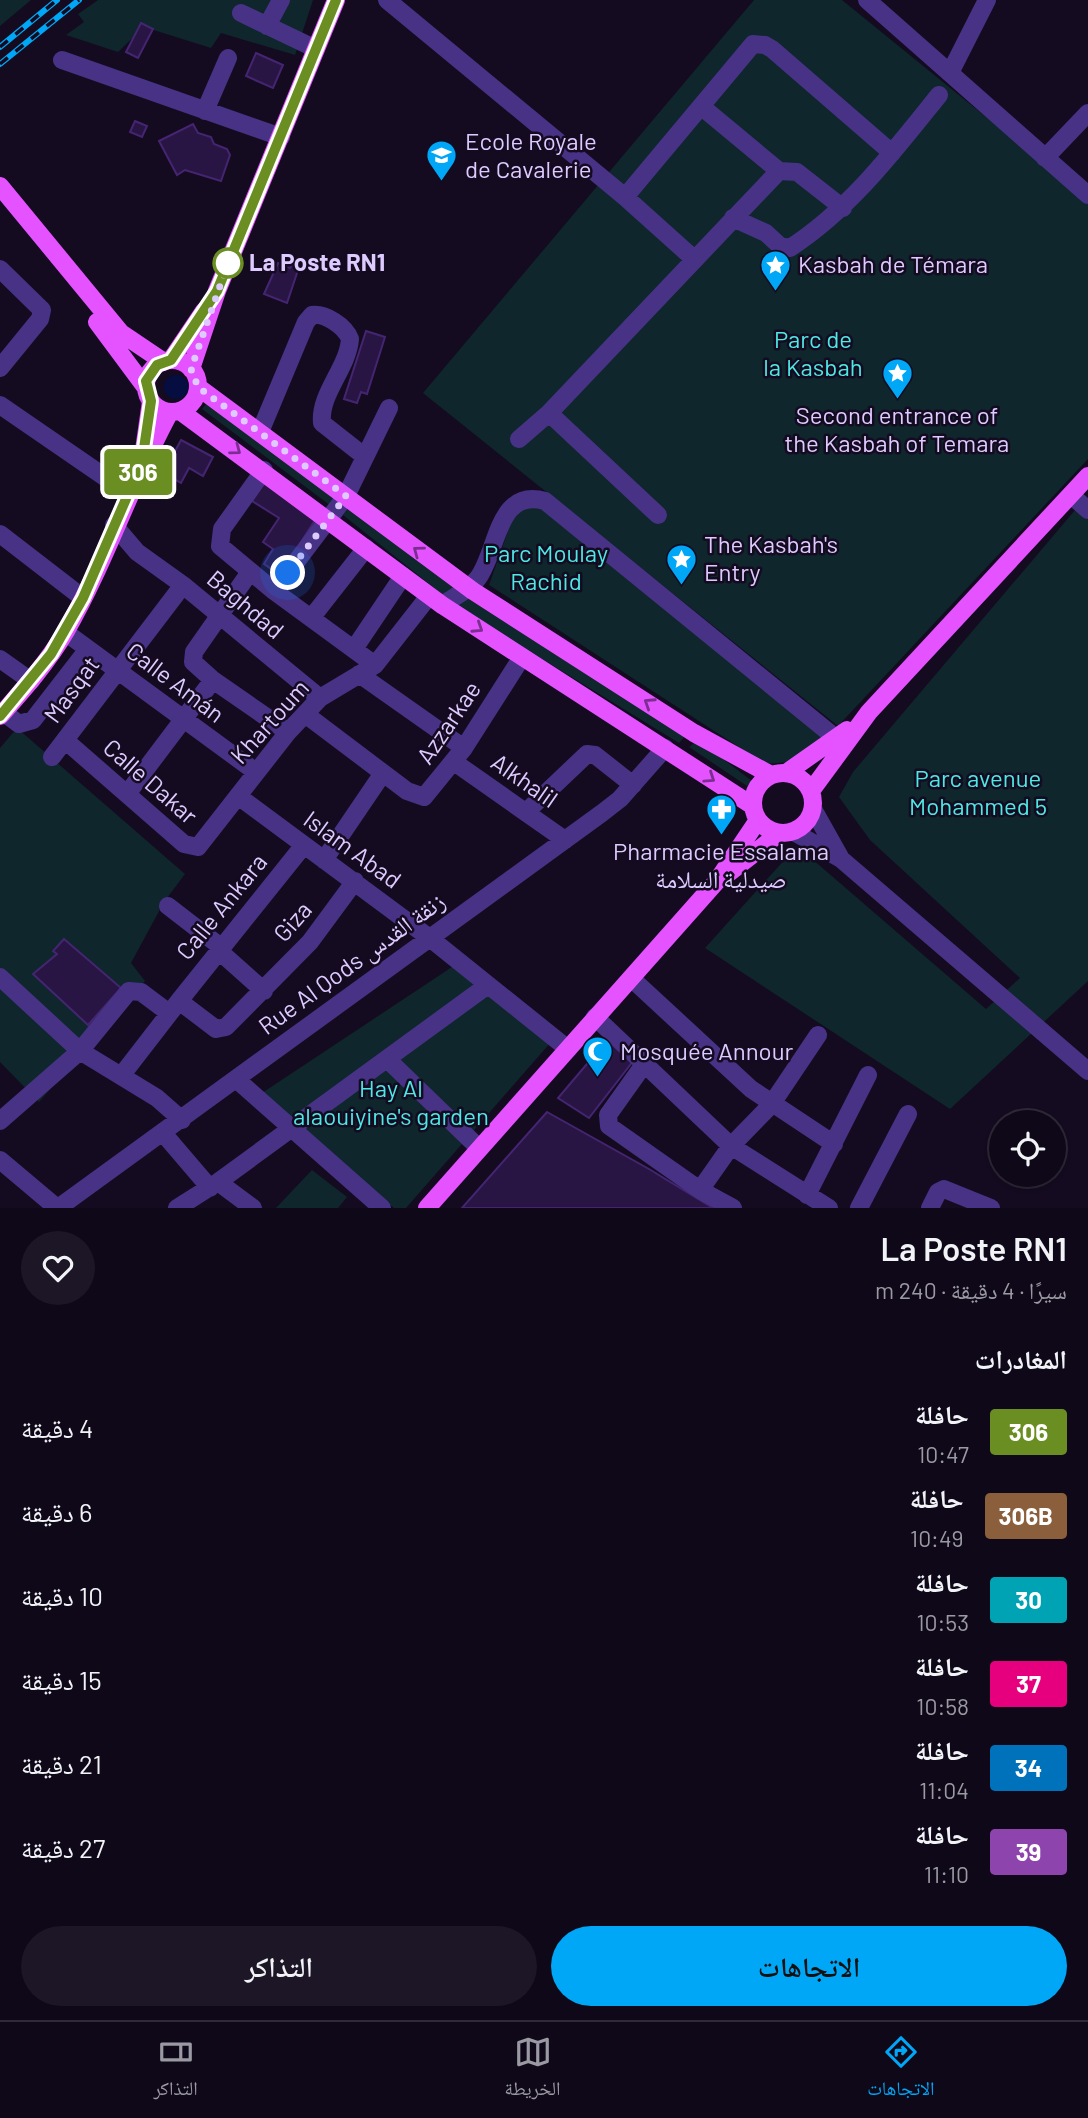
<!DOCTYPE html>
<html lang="ar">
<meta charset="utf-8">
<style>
:root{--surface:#0f0819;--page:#1d1626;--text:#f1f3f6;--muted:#9b9aa2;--line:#2f2938;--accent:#00a7f6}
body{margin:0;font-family:Barlow,"Noto Naskh Arabic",sans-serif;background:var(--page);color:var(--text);direction:rtl;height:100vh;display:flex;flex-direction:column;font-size:26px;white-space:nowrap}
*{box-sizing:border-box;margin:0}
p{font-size:23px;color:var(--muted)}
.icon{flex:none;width:38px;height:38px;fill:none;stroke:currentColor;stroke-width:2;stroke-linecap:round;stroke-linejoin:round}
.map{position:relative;height:1208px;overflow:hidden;direction:ltr}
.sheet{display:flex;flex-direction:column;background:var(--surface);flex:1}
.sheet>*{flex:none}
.badge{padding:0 14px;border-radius:5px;font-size:24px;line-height:46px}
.buttons{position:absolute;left:989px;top:1110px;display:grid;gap:14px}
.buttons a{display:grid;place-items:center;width:77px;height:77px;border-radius:50%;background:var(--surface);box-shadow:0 2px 5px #0004,0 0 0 2px var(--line);font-size:35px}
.you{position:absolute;width:35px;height:35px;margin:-18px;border:5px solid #fff;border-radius:50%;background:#1a73e8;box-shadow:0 0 0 10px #1a73e833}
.map>.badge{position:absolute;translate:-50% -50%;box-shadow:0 0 0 4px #fff}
h2{padding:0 21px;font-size:26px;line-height:63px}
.round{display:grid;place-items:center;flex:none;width:74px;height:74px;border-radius:37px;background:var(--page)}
.head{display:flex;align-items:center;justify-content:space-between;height:119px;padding:0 21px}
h1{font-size:33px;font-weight:600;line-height:52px}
.button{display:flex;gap:14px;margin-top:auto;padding:14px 21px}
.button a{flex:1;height:80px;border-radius:42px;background:var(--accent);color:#111;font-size:28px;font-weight:600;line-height:80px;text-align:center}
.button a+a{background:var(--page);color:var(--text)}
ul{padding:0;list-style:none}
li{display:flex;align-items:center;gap:21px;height:84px;padding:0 21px}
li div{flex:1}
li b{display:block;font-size:26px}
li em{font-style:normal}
li .badge{min-width:77px;font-weight:700;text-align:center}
.menu{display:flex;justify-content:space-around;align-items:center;height:98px;border-top:2px solid var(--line);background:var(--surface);font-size:19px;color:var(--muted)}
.menu a{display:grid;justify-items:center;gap:4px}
.menu .selected{color:var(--accent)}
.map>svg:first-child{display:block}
.green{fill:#0e262c}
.water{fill:#050d41}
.building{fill:#291544;stroke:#452572;stroke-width:2}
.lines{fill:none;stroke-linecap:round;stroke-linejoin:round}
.minor{stroke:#473285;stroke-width:18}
.major{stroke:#e552ff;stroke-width:18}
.rail-casing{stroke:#00a7f6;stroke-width:6}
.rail{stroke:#140b21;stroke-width:3.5;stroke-dasharray:10;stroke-linecap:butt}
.oneway{stroke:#7c2e90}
.line-casing{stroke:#fff;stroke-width:16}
.line{stroke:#6b8e23;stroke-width:10}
.walk{stroke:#ddcbff;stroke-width:7;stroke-dasharray:0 12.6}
.stop-dot{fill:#fff;stroke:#6b8e23;stroke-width:3.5}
.labels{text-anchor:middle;stroke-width:5;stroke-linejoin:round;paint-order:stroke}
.poi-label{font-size:24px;fill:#ddcbff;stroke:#140b21;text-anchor:start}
.stop-label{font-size:24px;font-weight:bold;fill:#ddcbff;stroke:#140b21;text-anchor:start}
.park-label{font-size:24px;fill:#4de9e5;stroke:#140b21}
.street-label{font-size:24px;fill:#ddcbff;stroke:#140b21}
</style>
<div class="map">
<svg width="1088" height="1208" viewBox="0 0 1088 1208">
<rect width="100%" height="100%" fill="#140b21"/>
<path class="green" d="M0 0H31L0 26Z
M98 0H313L295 55 221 33 211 48 144 27 118 52 66 35 84 22 78 14Z
M754 0H842L1088 200V459L838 726 423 393Z
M209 400 339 496 331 506 202 409Z
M536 502 830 738 802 761 765 764 489 585 515 511Z
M1081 503 1088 511V981L950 1109 705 948 797 846 986 1009 1020 978 870 840 839 797 853 772Z
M350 506 454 588 443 595 343 515Z
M467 595 687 734 679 743 451 603Z
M17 728 185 874 164 902 131 963 145 981 39 1102 0 1062V748Z
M698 740 752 781 747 786 689 747Z
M455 965 552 1041 406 1208H394L328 1155 262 1093Z
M312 1170 347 1197 338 1208H276Z"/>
<path class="water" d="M164 387a12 12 0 1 1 24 0a12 12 0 1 1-24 0Z"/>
<path class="building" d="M141 23 153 29 138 58 126 52Z
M256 53 283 65 273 88 246 76Z
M135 121 147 126 142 137 130 132Z
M193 124 198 133 211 137 214 144 227 149 230 155 221 181 185 170 177 175 159 141Z
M278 263 290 268 292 264 299 267 287 303 264 294Z
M366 331 385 337 367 394 361 392 357 403 344 399Z
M181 440 213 457 203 476 189 468 181 483 159 471 162 463 167 466Z
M266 480 317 517 280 575 264 564 273 549 263 542 279 518 252 501Z
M64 939 121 988 88 1025 33 974 57 954 53 951Z
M609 1038 634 1060 589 1118 558 1098Z
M547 1112 649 1169 713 1208H462Z"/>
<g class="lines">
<path class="minor" d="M387 0 625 197 694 259
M867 0 1088 195
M241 13 316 49
M267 26 281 0
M62 60 281 137
M951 71 987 0
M702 107 779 171
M205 111 228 58
M1045 158 1088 113
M625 197 753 44 765 45 772 49 892 153
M733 218 766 233 780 246 790 248C850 209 894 151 939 95
M0 269 42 310 40 319 0 368
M0 405 128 493
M549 413 658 515
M260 432 306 322 312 315C325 313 345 326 350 339 348 368 319 394 322 423L364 456
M519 439 549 413 779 171 797 172 843 208
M264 470 222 529 220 546 274 591 375 665
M1071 495 1088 510
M114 525 137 552 183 585 320 698
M0 534 83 598
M250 572 194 652 193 662 213 680 288 732
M274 591 346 496 389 408
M442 605C454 597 469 590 478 578 498 551 497 487 545 501L837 739
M312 617 366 548
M65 632 256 772
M354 649 403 576
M0 659 31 681
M359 674 464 748
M3 712 19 724 33 720 88 649
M305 714 407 791 424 797 464 748 522 657
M66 741 184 844 198 847 288 732 320 698 375 665 429 596
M52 757 183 585
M454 762 565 840
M127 794 213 680
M238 796 431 939 568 1049
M813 809 841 859
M526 812 587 754 595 755 633 785
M794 832 841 859 1088 1071
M324 860 383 773
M168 906 221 947
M218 950 264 991
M0 977 80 1051 121 1076
M631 978 751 1089 834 1144
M179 1001 304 845
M595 1017 731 1146 829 1208
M387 1059 479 1148
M645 1063 608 1115 609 1126 700 1190 733 1208
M236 1079 382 1208
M182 1120 157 1098 121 1076 179 1001 216 1029 226 1027 310 942 355 881
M0 1121 80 1051 129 991 141 992 169 1013
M163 1133 210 1188
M0 1160 57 1208
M218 1182 253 1208
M700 1190 731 1146 771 1105 818 1035
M807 1195 868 1075
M58 1208 602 813 620 799 665 748
M177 1208 218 1182 488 985
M859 1208 908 1114
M930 1208 938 1192 944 1189 991 1208"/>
<path class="major" d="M0 186 121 333 164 362
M97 322 146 388
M171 360 204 311
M146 386a26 26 0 1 1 52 0a26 26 0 1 1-52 0Z
M191 369 217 291 336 0
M198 387 473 591 694 733 771 775
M180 411 442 605 753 806
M144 450 151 401
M0 716C24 689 48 662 66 631 106 561 131 483 170 412
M753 803a30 30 0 1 1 60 0a30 30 0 1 1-60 0Z
M786 773 847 730
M811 791 869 712 1088 476
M725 876 780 833
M427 1208 717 881 758 820"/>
<defs>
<path id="rail" d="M0 47 57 0
M0 64 79 0"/>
</defs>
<use href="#rail" class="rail-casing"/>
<use href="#rail" class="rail"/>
</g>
<defs><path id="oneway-chevron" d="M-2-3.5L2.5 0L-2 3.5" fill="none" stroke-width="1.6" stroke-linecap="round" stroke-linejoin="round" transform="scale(1.75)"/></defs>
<g class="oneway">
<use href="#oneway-chevron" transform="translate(236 450) rotate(37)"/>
<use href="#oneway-chevron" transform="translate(418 551) rotate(-143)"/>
<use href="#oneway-chevron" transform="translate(478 628) rotate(33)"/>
<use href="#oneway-chevron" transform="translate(649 703) rotate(-147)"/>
<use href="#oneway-chevron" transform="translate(710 778) rotate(34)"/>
</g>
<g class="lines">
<defs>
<path id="line" d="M0 716 51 654 83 598 142 462 151 401 146 381 157 365 171 360 217 291 336 0"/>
</defs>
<use href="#line" class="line-casing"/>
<use href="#line" class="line"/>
<path class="walk" d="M228 263 191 369 198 387 346 496 288 573"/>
</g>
<defs>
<symbol id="university-pin" viewBox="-11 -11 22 30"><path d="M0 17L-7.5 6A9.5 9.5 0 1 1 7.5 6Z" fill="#00a7f6" stroke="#140b21"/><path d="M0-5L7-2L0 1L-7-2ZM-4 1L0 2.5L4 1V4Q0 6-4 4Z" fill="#fff"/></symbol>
<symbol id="sight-pin" viewBox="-11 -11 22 30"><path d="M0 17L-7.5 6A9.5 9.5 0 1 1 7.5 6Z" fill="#00a7f6" stroke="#140b21"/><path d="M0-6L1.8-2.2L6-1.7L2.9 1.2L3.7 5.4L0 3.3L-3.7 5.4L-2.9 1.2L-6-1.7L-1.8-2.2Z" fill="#fff"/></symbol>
<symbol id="pharmacy-pin" viewBox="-11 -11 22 30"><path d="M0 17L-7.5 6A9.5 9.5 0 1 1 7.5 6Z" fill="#00a7f6" stroke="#140b21"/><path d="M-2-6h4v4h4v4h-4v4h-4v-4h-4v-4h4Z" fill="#fff"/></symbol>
<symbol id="mosque-pin" viewBox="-11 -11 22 30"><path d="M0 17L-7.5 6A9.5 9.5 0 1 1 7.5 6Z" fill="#00a7f6" stroke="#140b21"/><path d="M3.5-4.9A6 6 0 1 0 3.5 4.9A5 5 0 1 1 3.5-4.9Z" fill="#fff"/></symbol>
</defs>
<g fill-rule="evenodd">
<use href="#university-pin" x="424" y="138" width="35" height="47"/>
<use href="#sight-pin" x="758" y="248" width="35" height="47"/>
<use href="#sight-pin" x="880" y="356" width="35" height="47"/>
<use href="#sight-pin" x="664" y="542" width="35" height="47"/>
<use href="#pharmacy-pin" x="704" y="792" width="35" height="47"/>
<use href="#mosque-pin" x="580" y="1034" width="35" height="47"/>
</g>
<circle class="stop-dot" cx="228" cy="263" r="14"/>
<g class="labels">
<g class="poi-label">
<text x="465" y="150">Ecole Royale<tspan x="465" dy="28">de Cavalerie</tspan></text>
<text x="798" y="273">Kasbah de Témara</text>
<text x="897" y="424" text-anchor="middle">Second entrance of<tspan x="897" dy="28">the Kasbah of Temara</tspan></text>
<text x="704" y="553">The Kasbah's<tspan x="704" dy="28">Entry</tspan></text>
<text x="721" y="860" text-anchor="middle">Pharmacie Essalama<tspan x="721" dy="28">صيدلية السلامة</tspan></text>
<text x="620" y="1060">Mosquée Annour</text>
</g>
<g class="stop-label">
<text x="249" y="271">La Poste RN1</text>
</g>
<g class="park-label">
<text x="813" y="348">Parc de<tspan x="813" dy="28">la Kasbah</tspan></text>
<text x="546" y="562">Parc Moulay<tspan x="546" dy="28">Rachid</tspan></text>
<text x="978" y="787">Parc avenue<tspan x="978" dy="28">Mohammed 5</tspan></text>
<text x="391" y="1097">Hay Al<tspan x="391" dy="28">alaouiyine's garden</tspan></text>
</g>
<g class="street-label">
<text transform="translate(245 605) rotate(40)" y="8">Baghdad</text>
<text transform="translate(175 683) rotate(37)" y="8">Calle Amán</text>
<text transform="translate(72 690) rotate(-54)" y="8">Masqat</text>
<text transform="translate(270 722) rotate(-48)" y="8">Khartoum</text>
<text transform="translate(449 723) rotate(-56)" y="8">Azzarkae</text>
<text transform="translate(524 781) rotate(35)" y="8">Alkhalil</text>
<text transform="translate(150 782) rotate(41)" y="8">Calle Dakar</text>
<text transform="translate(352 850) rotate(36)" y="8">Islam Abad</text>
<text transform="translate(222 907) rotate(-51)" y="8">Calle Ankara</text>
<text transform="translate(293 922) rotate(-49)" y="8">Giza</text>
<text transform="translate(352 964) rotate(-36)" y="8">Rue Al Qods زنقة القدس</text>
</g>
</g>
</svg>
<div class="buttons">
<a><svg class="icon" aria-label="locate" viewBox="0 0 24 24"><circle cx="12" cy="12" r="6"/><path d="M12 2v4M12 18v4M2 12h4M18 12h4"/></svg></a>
</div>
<div class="you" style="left:288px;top:573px"></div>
<b class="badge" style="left:138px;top:472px;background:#6b8e23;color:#fff">306</b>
</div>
<section class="sheet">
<div class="head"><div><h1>La Poste RN1</h1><p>سيرًا · 4 دقيقة · 240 m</p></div><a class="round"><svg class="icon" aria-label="heart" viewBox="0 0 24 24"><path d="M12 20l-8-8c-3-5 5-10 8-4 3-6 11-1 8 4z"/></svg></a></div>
<h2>المغادرات</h2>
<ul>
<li><span class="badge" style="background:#6b8e23;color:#fff">306</span><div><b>حافلة</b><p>10:47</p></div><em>4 دقيقة</em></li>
<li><span class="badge" style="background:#8b5e3c;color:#fff">306B</span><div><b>حافلة</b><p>10:49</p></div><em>6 دقيقة</em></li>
<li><span class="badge" style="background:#00a3b4;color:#fff">30</span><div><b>حافلة</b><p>10:53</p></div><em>10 دقيقة</em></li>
<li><span class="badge" style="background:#e6007e;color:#fff">37</span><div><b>حافلة</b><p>10:58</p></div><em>15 دقيقة</em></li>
<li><span class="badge" style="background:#0072bc;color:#fff">34</span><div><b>حافلة</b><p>11:04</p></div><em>21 دقيقة</em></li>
<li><span class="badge" style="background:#8e44ad;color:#fff">39</span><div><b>حافلة</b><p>11:10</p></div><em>27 دقيقة</em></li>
</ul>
<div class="button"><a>الاتجاهات</a><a>التذاكر</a></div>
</section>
<nav class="menu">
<a class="selected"><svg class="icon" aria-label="directions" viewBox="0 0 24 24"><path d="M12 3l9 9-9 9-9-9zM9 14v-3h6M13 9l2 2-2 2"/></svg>الاتجاهات</a>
<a><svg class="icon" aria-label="map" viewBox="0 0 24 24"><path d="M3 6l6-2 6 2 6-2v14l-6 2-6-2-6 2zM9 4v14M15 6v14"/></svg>الخريطة</a>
<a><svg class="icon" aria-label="tickets" viewBox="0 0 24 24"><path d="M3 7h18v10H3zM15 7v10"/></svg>التذاكر</a>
</nav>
